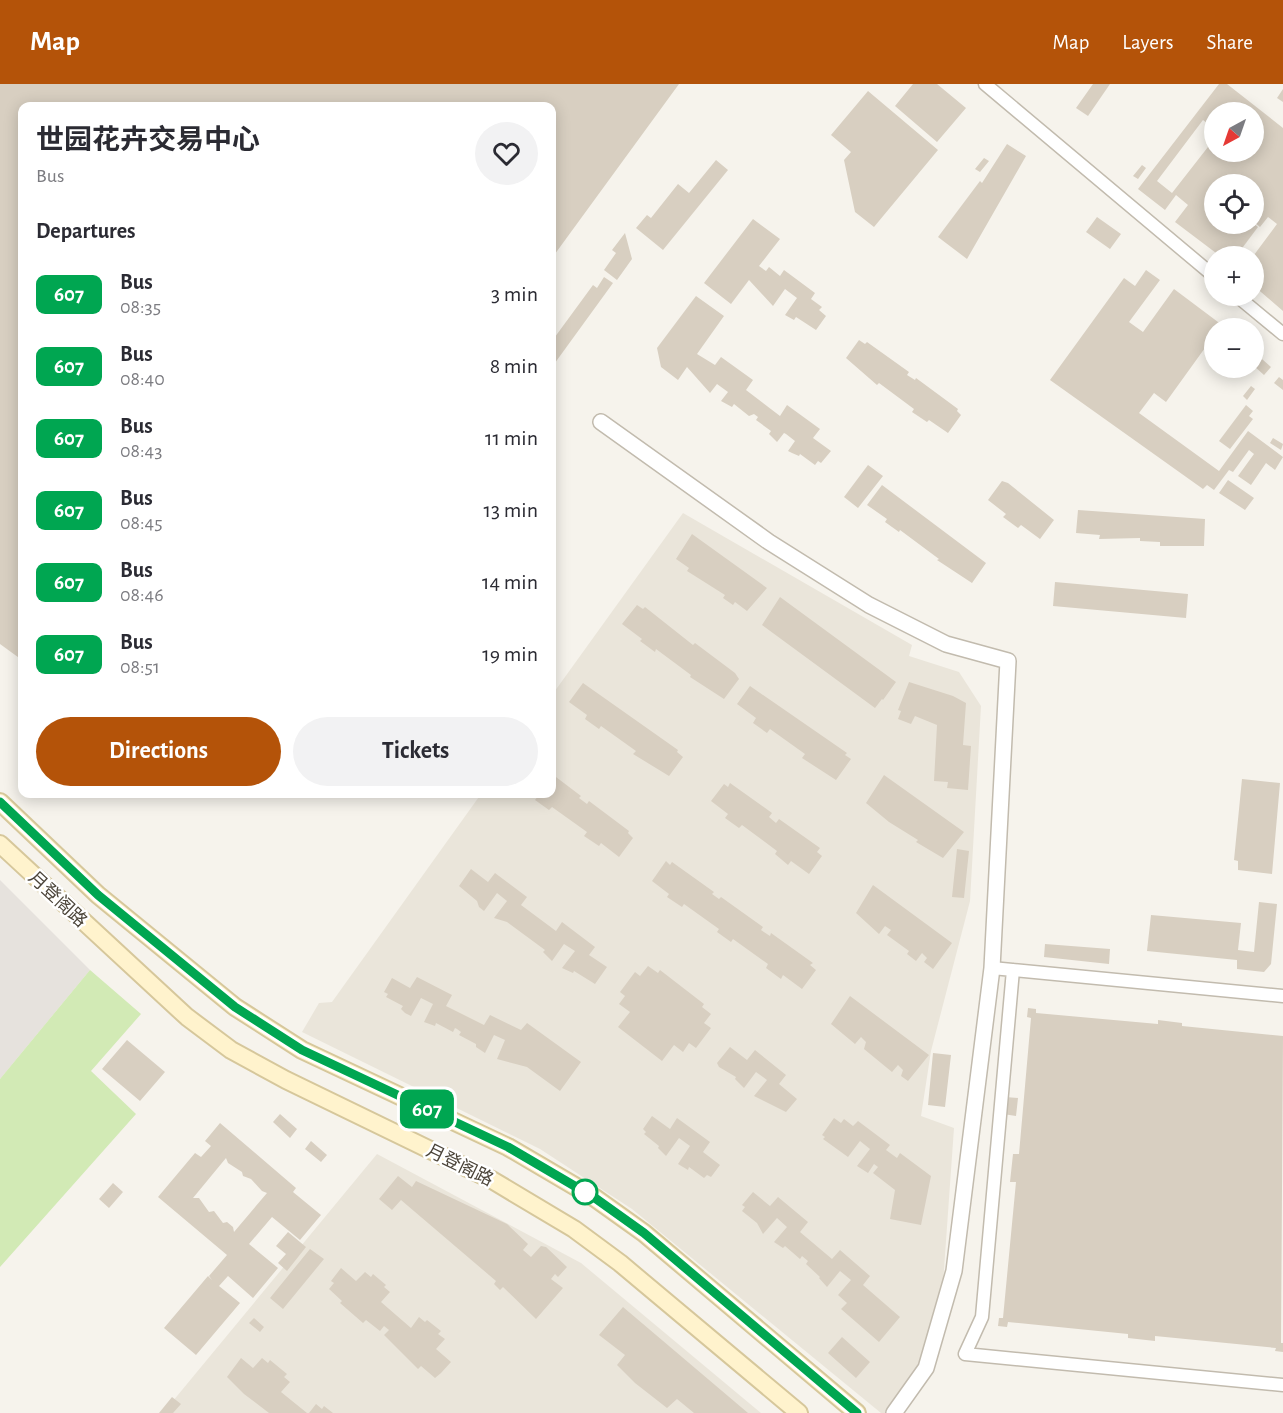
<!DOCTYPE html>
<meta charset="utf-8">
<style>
:root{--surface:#fff;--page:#f2f2f3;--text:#2b2b33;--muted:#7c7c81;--accent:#b45309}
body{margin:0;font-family:"Alegreya Sans","Noto Sans SC",sans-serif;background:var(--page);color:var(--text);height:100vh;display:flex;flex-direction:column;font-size:22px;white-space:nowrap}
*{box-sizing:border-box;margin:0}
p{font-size:20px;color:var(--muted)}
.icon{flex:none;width:33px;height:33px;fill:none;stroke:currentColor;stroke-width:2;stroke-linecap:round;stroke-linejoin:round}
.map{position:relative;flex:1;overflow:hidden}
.drawer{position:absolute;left:18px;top:18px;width:538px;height:696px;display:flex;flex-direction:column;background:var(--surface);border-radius:12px;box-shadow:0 3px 15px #0003}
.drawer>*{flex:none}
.badge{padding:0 12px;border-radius:9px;font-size:21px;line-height:39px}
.needle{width:39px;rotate:220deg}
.fabs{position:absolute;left:1204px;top:18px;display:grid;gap:12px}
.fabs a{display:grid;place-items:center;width:60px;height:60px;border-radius:50%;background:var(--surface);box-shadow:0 3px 15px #0003;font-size:30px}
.map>.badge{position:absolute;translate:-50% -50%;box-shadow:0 0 0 3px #fff}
h2{padding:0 18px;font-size:22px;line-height:54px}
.round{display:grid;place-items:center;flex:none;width:63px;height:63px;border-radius:32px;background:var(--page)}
.overview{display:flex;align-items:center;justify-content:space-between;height:102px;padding:0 18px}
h1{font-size:28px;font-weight:700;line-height:45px}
.cta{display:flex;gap:12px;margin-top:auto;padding:12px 18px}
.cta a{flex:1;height:69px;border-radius:36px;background:var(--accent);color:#fff;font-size:24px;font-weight:700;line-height:69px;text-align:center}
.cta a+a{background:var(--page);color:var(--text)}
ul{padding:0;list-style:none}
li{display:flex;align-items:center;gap:18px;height:72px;padding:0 18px}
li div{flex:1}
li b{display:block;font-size:22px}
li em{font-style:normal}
li .badge{min-width:66px;font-weight:700;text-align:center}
header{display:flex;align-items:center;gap:36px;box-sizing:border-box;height:84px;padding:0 30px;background:var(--accent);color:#fff}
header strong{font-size:28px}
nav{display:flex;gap:33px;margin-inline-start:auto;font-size:21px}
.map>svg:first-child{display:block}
.residential{fill:#eae5da}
.industrial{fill:#e6e2dd}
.green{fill:#d2eab5}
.building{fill:#d8cfc1;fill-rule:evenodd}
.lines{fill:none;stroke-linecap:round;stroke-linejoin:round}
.minor-casing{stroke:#c2bbae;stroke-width:15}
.tertiary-casing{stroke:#c2bbae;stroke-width:18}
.secondary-casing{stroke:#d6c79b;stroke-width:20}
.minor{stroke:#fff;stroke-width:12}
.tertiary{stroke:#fff;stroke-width:15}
.secondary{stroke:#fff3cd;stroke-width:16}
.line-casing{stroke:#fff;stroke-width:14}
.line{stroke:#00a651;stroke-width:9}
.stop-dot{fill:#fff;stroke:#00a651;stroke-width:3}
.labels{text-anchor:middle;stroke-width:5;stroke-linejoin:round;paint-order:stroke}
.street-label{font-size:18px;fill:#4b4439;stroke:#fff}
</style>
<header>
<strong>Map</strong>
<nav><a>Map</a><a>Layers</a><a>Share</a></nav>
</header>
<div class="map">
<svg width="1283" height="1329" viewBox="0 0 1283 1329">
<rect width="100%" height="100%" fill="#f6f3ec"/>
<path class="residential" d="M683 429 912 561 909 572 959 588 981 622 970 817 931 967 921 1032 954 1044 939 1256 889 1329H881L632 1125 540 1065 302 948 319 919 332 918 481 710H552V611Z
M377 1070 581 1179 761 1329H163Z"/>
<path class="industrial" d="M0 796 90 886 0 995Z"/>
<path class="green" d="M90 886 141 930 91 987 136 1030 0 1183V995Z"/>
<path class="building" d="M0 0H679L552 174V22H22V576L0 560Z
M913 0H937L966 24 937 58 895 22Z
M1093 0H1110L1088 32 1076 24Z
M1219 0H1227L1283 44V227L1254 202V171L1277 140 1268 133 1260 143 1254 138V100H1215V140H1254L1258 143 1237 171 1235 169 1232 172H1220L1175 138 1188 121 1176 111 1165 126 1138 105ZM1217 26 1221 28H1254V68H1215V54L1172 109 1157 97 1203 36 1207 39Z
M1283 5V18L1277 14Z
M868 7 938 66 874 143 855 128 844 76 851 68 831 51Z
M1007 60 1026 72 967 175 938 153 980 97 982 99Z
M984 74 989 77 980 88 975 85Z
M716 76 728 86 663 166 636 144 647 131 651 134 678 100 689 109Z
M1142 81 1146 84 1138 95 1133 92Z
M1097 133 1121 150 1110 165 1086 148Z
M753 135 780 155 759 182 766 187 769 183 780 192 784 186 815 209 811 215 822 223 819 226 826 232 816 246 796 233 794 236 785 231 797 214 785 205 773 222 749 196 731 220 704 199Z
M625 149 632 175 617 196 604 186 616 169 612 166Z
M1146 186 1160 196 1129 238 1143 248 1174 205 1222 241 1215 244V250L1166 318 1154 309 1139 329 1219 387 1248 347 1283 373 1275 386 1266 379 1251 401 1238 392 1254 370 1249 366 1233 388 1229 386 1214 406 1207 401 1203 405 1050 296 1124 194 1135 202Z
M604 193 613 199 552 283V257L593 201 597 204Z
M696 212 724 232 697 270 715 281 721 273 753 296 746 306 780 332 787 321 820 345 813 354 831 367 821 379 818 377 815 381 800 370 799 372 792 369 788 367 795 357 786 350 784 349 777 358 769 350 771 347 756 336 758 333 754 330 749 332 734 320 732 323 721 317 728 308 717 300 710 309 687 283 678 296 661 283 657 264Z
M859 256 865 260 867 258 909 288 907 291 915 296 916 294 958 325 957 327 961 331 948 349 929 336 927 338 912 328 914 325 879 299 877 301 846 274Z
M1254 268 1271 283 1264 291 1254 282Z
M1279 293 1283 296V306L1274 299Z
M1251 302 1255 305 1247 316 1243 312Z
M1246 321 1253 327 1249 332 1253 335 1230 365 1219 357Z
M1273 354 1283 360 1281 366 1270 359Z
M868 381 883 392 858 424 844 413Z
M1228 396 1254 414 1245 426 1219 409Z
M1002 397 1008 399 1054 436 1040 455 1021 441 1018 444 1003 433 1006 430 988 416Z
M882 401 986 479 972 499 937 476 939 475 900 446 899 448 885 438 887 435 867 421Z
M1078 426 1205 435 1204 462H1160V458L1140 457V454L1099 455 1100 451 1076 449Z
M692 450 767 504 747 527 735 518 733 521 723 514 725 511 687 487 689 484 676 475Z
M1055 498 1188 510 1186 534 1053 522Z
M780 513 896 598 883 616 882 615 875 624 762 541Z
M637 521 643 525 645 523 693 561 695 559 735 589 739 595 724 615 690 593 691 591 656 565 655 568 640 557 642 555 622 540Z
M909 598 953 612 966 619 963 661 971 662 968 706 947 704 948 698 934 697 937 641 915 632 911 640 898 635 901 627 898 626Z
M583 599 678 666 677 668 683 673 669 692 633 670 636 667 601 642 599 645 585 635 587 631 569 618Z
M750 602 847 669 845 671 851 675 836 696 802 674 805 670 770 645 767 649 753 639 756 634 737 620Z
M552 690 581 712 579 714 587 720 589 717 629 747 628 749 633 754 619 773 601 759 599 762 584 752 587 748 552 723 549 726 535 716 538 712 534 710H552Z
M884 691 964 748 943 774 916 758 918 756 889 738 866 719Z
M1242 695 1280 699 1272 790 1238 786V777L1234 776Z
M730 699 772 729 769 733 776 739 779 735 820 764 817 768 822 772 809 790 791 777 788 781 775 770 777 767 742 741 739 744 725 734 728 730 711 717 724 700 728 703Z
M957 765 969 767 964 814 952 813Z
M666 777 670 781 672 778 714 808 712 810 719 815 721 813 763 843 761 846 770 852 771 849 813 879 810 881 816 886 802 905 783 891 781 895 766 884 768 880 733 855 731 858 717 848 719 845 684 820 682 823 667 813 669 810 652 797Z
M471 785 488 798 495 789 527 813 521 821 556 847 562 838 595 863 589 871 607 883 595 900 574 887 573 889 562 884 575 867 564 860 552 877 543 868 545 866 507 838 494 834 507 817 497 809 484 827 479 823 477 817 459 802Z
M873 801 952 859 933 885 924 878 927 874 922 869 916 877 907 870 909 867 887 851 891 846 885 842 879 850 856 829Z
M1259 818 1277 820 1271 880 1264 888 1237 885V876L1147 867 1151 831 1241 839 1238 866 1254 868Z
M1045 860 1110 865 1109 880 1044 873Z
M648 882 658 889 660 886 704 920 702 923 711 930 704 939 711 944 696 964 689 959 683 968 674 961 662 977 618 943 630 928 619 920 625 912 620 908 635 888 640 892Z
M417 893 452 911 446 922 484 941 490 931 521 946 527 939 581 978 560 1007 527 983 497 975 505 956 494 951 485 969 476 963V960L459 951 461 948 457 945 455 944 453 948 436 939 435 942 424 938 433 920 421 914 411 932 405 929 401 925 403 922 386 913 388 910 384 908 392 894 410 904Z
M850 912 929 971 908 997 901 992 903 986 898 981 892 988 864 965 866 958 861 953 855 960 831 940Z
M1028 924 1036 925V929L1158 940V936L1182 939V942L1283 952 1281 1259H1283V1268L1275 1267 1276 1264 1155 1252V1257L1128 1254V1250L1008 1238 1007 1243 998 1242 999 1234H1003L1016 1098H1010L1013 1070H1019L1031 934 1027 933Z
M127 956 165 988 140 1017 102 985Z
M730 963 747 976 755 966 786 991 779 1000 797 1015 786 1028 754 1012 767 996 756 988 744 1004 735 995 736 993 719 983 717 979Z
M933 969 951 971 945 1023 928 1021Z
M1005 1013 1018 1014 1016 1032 1003 1030Z
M280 1030 297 1045 290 1054 273 1038Z
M652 1032 670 1045 677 1034 710 1058 703 1068 720 1081 711 1093 707 1091 704 1094 689 1083 688 1086 678 1080 690 1062 679 1054 666 1072 658 1064 659 1062 644 1050 646 1048 643 1045Z
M834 1034 841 1039 844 1035 853 1042 858 1037 890 1061 886 1066 897 1074 900 1069 931 1092 921 1141 890 1135 895 1106 873 1089 878 1083 874 1080 868 1089 857 1082 870 1065 860 1057 848 1073 823 1055 825 1053 822 1051Z
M220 1039 296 1104 293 1108 321 1131 300 1156 272 1133 249 1160 278 1184 253 1214 228 1192 219 1202 240 1219 196 1271 164 1244 208 1192 212 1196 209 1192 227 1171 158 1113 195 1069 201 1073 211 1062 205 1057ZM226 1074 228 1079 242 1088 243 1092 251 1095 262 1107 267 1109 234 1148 233 1143 227 1138 223 1139 214 1127 209 1128 199 1114H193Z
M311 1057 327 1071 321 1078 305 1065Z
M398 1092 412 1103 416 1097 507 1140 528 1160 523 1166 531 1173 541 1162 546 1163 567 1183 558 1193 555 1190 551 1195 563 1204 536 1235 503 1203 500 1206 494 1200 496 1197 401 1116 392 1126 379 1115Z
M113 1099 123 1108 109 1124 99 1115Z
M753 1108 770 1122 778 1113 808 1138 800 1148 832 1175 840 1166 870 1192 863 1201 900 1233 879 1258 841 1225 847 1219 838 1211 851 1196 840 1187 827 1203 819 1194 820 1193 806 1180 808 1177 802 1172 800 1175 785 1162 783 1164 774 1158 787 1143 777 1134 763 1150 757 1139 742 1127 745 1123 742 1121Z
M288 1148 306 1163 287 1187 278 1179 286 1170 276 1162Z
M310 1165 324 1175 283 1225 270 1214Z
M341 1184 356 1197 365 1188 371 1193 373 1190 386 1201 384 1203 390 1208 381 1218 411 1244 419 1233 425 1238 427 1236 441 1247 438 1250 445 1255 436 1265 451 1278 441 1289 435 1294 421 1282 418 1285 384 1251 389 1246 384 1242 380 1247 366 1236 363 1239 340 1219 342 1217 329 1205 334 1199 331 1197Z
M623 1223 748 1329H694L677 1315 667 1324 635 1299 617 1281 625 1271 599 1251Z
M254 1234 264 1243 260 1248 249 1239Z
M842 1253 870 1278 856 1294 828 1269Z
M241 1274 253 1284 262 1274 268 1279 270 1276 287 1290 284 1293 290 1298 281 1308 307 1329H269L244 1310 227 1293Z
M172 1313 181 1320 173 1329H159Z
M316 1320 322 1325 324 1322 333 1329H309Z"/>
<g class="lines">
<defs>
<path id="minor" d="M985 0 1215 193
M1237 212 1283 250
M992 884 1283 912
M1013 886 982 1233 965 1270 1283 1301"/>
<path id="tertiary" d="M601 338 769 458 869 521 946 560 1008 577 992 884 954 1187 926 1284 894 1329"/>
<path id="secondary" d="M0 718 98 811 235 923 302 966 508 1063 595 1114 644 1149 857 1329
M0 760 187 933 231 966 286 996 492 1096 574 1145 620 1179 799 1329"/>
</defs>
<use href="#minor" class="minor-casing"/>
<use href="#tertiary" class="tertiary-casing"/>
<use href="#secondary" class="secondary-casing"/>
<use href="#minor" class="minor"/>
<use href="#tertiary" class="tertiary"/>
<use href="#secondary" class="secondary"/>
</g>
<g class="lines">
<defs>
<path id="line" d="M0 718 98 811 235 923 302 966 508 1063 595 1114 644 1149 857 1329"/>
</defs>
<use href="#line" class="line-casing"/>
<use href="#line" class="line"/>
</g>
<circle class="stop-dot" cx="585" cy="1108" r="12"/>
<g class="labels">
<g class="street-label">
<text transform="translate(58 815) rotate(43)" y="6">月登阁路</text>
<text transform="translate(460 1081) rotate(26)" y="6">月登阁路</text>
</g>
</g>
</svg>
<div class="fabs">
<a><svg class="needle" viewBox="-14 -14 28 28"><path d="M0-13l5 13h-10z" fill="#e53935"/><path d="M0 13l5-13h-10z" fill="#7c7c81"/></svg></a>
<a><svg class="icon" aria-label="locate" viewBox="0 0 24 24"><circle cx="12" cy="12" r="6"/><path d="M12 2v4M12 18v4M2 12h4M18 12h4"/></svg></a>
<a>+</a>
<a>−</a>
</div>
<b class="badge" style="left:427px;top:1025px;background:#00a651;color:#fff">607</b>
<section class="drawer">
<div class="overview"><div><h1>世园花卉交易中心</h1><p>Bus</p></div><a class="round"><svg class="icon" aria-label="heart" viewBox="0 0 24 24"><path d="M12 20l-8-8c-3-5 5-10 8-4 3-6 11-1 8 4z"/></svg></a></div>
<h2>Departures</h2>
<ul>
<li><span class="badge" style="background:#00a651;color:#fff">607</span><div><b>Bus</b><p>08:35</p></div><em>3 min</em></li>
<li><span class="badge" style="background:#00a651;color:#fff">607</span><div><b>Bus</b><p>08:40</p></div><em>8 min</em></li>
<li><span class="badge" style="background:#00a651;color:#fff">607</span><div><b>Bus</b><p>08:43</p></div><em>11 min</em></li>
<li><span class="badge" style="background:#00a651;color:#fff">607</span><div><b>Bus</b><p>08:45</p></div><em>13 min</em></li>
<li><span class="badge" style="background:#00a651;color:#fff">607</span><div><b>Bus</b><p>08:46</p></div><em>14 min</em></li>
<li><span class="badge" style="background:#00a651;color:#fff">607</span><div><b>Bus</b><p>08:51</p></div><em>19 min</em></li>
</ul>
<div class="cta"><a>Directions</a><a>Tickets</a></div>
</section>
</div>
